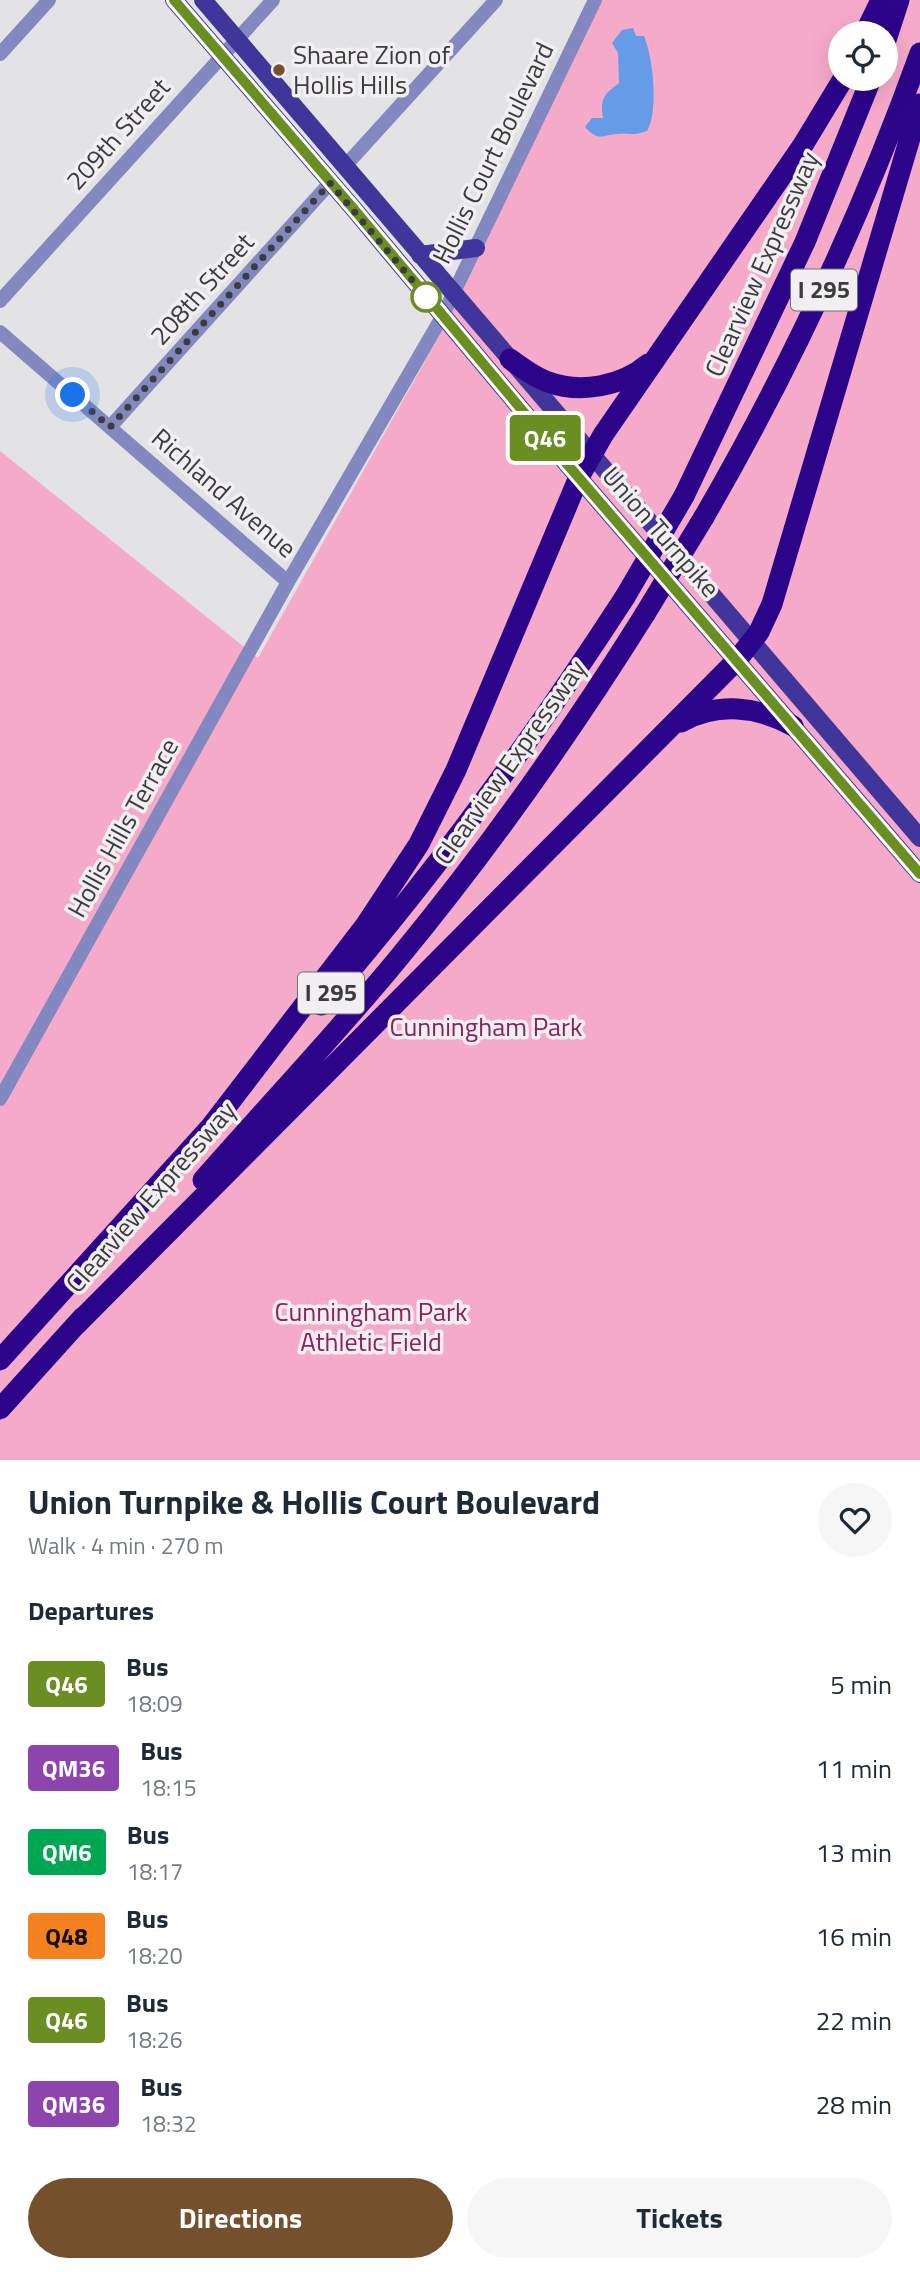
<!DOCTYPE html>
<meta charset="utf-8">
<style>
:root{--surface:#fff;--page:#f6f6f7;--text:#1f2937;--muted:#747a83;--accent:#75502c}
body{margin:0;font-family:"Titillium Web",sans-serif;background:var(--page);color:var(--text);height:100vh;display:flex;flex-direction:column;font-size:26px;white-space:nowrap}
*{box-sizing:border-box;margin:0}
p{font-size:23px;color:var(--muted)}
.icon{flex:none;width:38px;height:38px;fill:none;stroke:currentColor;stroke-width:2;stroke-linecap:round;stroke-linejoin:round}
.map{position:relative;height:1460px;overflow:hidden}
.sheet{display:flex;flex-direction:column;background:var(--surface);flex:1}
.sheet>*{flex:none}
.badge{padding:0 14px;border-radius:5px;font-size:24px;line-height:46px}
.buttons{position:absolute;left:828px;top:21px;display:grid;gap:14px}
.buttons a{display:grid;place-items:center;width:70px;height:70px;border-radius:50%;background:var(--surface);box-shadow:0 7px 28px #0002;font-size:35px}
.you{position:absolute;width:35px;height:35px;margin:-18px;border:5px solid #fff;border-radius:50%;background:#1a73e8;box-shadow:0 0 0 10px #1a73e833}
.map>.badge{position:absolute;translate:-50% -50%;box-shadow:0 0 0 4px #fff}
h2{padding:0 28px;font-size:26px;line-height:63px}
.round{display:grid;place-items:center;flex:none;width:74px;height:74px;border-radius:37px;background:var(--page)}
.head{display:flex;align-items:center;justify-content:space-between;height:119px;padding:0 28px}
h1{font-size:33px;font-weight:700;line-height:52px}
.primary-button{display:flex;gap:14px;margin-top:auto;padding:14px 28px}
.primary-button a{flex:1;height:80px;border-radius:42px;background:var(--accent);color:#fff;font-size:28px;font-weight:700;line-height:80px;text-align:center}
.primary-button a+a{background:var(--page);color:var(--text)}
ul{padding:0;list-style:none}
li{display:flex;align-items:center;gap:21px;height:84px;padding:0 28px}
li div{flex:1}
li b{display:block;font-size:26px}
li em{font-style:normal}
li .badge{min-width:77px;font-weight:700;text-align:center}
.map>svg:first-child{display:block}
.green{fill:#f6aaca;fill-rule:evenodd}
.water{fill:#669ce7}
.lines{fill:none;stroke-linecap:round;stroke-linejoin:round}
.minor{stroke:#8488c0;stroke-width:14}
.primary{stroke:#3f359a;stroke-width:18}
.motorway{stroke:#2c048a;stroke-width:21}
.motorway-bridge{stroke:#2c048a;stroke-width:21}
.line-casing{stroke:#fff;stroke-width:16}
.line{stroke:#6b8e23;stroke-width:10}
.walk{stroke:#3d3c3d;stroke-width:7;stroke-dasharray:0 12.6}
.poi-dot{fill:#75502c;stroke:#f1eff2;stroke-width:2.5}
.stop-dot{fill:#fff;stroke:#6b8e23;stroke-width:3.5}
.labels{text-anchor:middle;stroke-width:7;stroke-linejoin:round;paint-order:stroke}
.shield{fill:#f1eff2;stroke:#737273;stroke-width:2}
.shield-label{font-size:24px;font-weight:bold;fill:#3d3c3d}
.poi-label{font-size:26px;fill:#3d3c3d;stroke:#f1eff2;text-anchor:start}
.street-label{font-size:26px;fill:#3d3c3d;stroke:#f1eff2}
.park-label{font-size:26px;fill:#8e205c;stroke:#f1eff2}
</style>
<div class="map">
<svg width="920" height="1460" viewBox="0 0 920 1460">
<rect width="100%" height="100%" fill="#e3e2e5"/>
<path class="green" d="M601 0H920V1460H0V451L258 658 446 324ZM840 33H886V79H840Z"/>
<path class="water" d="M633 28 636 36H644C653 57 659 112 647 131 633 136 630 133 618 134 601 135 599 142 585 127L592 118H603C600 97 604 95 619 83L618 53 612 43 622 30Z"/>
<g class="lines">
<path class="minor" d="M0 54 49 0
M346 165 496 0
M0 301 273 0
M0 332 288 582
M110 427 330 183
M0 1099 288 582 442 317 595 0"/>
<path class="primary" d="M174 0 353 208 567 464 920 874
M203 0 920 838
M420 255 476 248"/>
<path class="motorway" d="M865 33 881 0
M886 40 899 0
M510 359C522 368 534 377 548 382 581 394 622 386 648 364
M684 496 805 242 871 79
M704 517C790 368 862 215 920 53
M681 722C717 702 758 706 793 726
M321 1005C432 877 533 739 625 597
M206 1133 365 926 419 844 456 770 579 477 603 435 803 145 843 79
M203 1180C268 1106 335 1035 397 960 487 851 570 734 645 614
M75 1326 737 660 759 632 772 604 920 104
M0 1360 215 1122
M0 1409 83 1317"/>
<path class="motorway-bridge" d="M625 597 684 496
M645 614 704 517"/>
</g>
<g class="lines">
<defs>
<path id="line" d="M174 0 353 208 567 464 920 874"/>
</defs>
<use href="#line" class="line-casing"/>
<use href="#line" class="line"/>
<path class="walk" d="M73 395 110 427 330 183 429 300 426 297"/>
</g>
<circle class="poi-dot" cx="279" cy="70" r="7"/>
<circle class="stop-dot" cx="426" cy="297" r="14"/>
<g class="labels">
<g class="shield">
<rect x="791" y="269.5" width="66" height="41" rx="5"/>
<rect x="298" y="972.5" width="66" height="41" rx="5"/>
</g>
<g class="shield-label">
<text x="824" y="298">I 295</text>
<text x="331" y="1001">I 295</text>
</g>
<g class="poi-label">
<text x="293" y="64">Shaare Zion of<tspan x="293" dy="30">Hollis Hills</tspan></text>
</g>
<g class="street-label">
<text transform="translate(118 134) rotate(-48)" y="9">209th Street</text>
<text transform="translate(493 153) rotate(-64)" y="9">Hollis Court Boulevard</text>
<text transform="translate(762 264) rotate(-66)" y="9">Clearview Expressway</text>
<text transform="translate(202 289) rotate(-48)" y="9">208th Street</text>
<text transform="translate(224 493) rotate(41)" y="9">Richland Avenue</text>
<text transform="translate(661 532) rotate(49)" y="9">Union Turnpike</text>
<text transform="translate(510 762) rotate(-55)" y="9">Clearview Expressway</text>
<text transform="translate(123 828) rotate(-61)" y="9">Hollis Hills Terrace</text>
<text transform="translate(151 1197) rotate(-49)" y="9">Clearview Expressway</text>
</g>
<g class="park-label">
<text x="486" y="1036">Cunningham Park</text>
<text x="371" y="1321">Cunningham Park<tspan x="371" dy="30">Athletic Field</tspan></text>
</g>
</g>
</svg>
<div class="buttons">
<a><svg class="icon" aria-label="locate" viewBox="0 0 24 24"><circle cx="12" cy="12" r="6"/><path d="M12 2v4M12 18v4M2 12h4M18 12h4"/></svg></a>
</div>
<div class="you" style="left:73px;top:395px"></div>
<b class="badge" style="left:545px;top:438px;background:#6b8e23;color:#fff">Q46</b>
</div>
<section class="sheet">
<div class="head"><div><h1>Union Turnpike &amp; Hollis Court Boulevard</h1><p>Walk · 4 min · 270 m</p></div><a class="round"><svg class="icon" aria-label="heart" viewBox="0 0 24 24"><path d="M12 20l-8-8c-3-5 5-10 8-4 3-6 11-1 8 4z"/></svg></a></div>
<h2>Departures</h2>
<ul>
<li><span class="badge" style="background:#6b8e23;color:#fff">Q46</span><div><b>Bus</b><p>18:09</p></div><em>5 min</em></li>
<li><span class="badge" style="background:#8e44ad;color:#fff">QM36</span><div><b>Bus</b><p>18:15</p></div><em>11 min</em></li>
<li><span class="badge" style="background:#00a651;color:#fff">QM6</span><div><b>Bus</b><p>18:17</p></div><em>13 min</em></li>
<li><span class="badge" style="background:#f58220;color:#111">Q48</span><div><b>Bus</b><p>18:20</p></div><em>16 min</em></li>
<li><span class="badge" style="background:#6b8e23;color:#fff">Q46</span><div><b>Bus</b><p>18:26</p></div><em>22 min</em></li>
<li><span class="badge" style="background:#8e44ad;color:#fff">QM36</span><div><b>Bus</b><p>18:32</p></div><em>28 min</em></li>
</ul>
<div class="primary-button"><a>Directions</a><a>Tickets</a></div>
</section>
